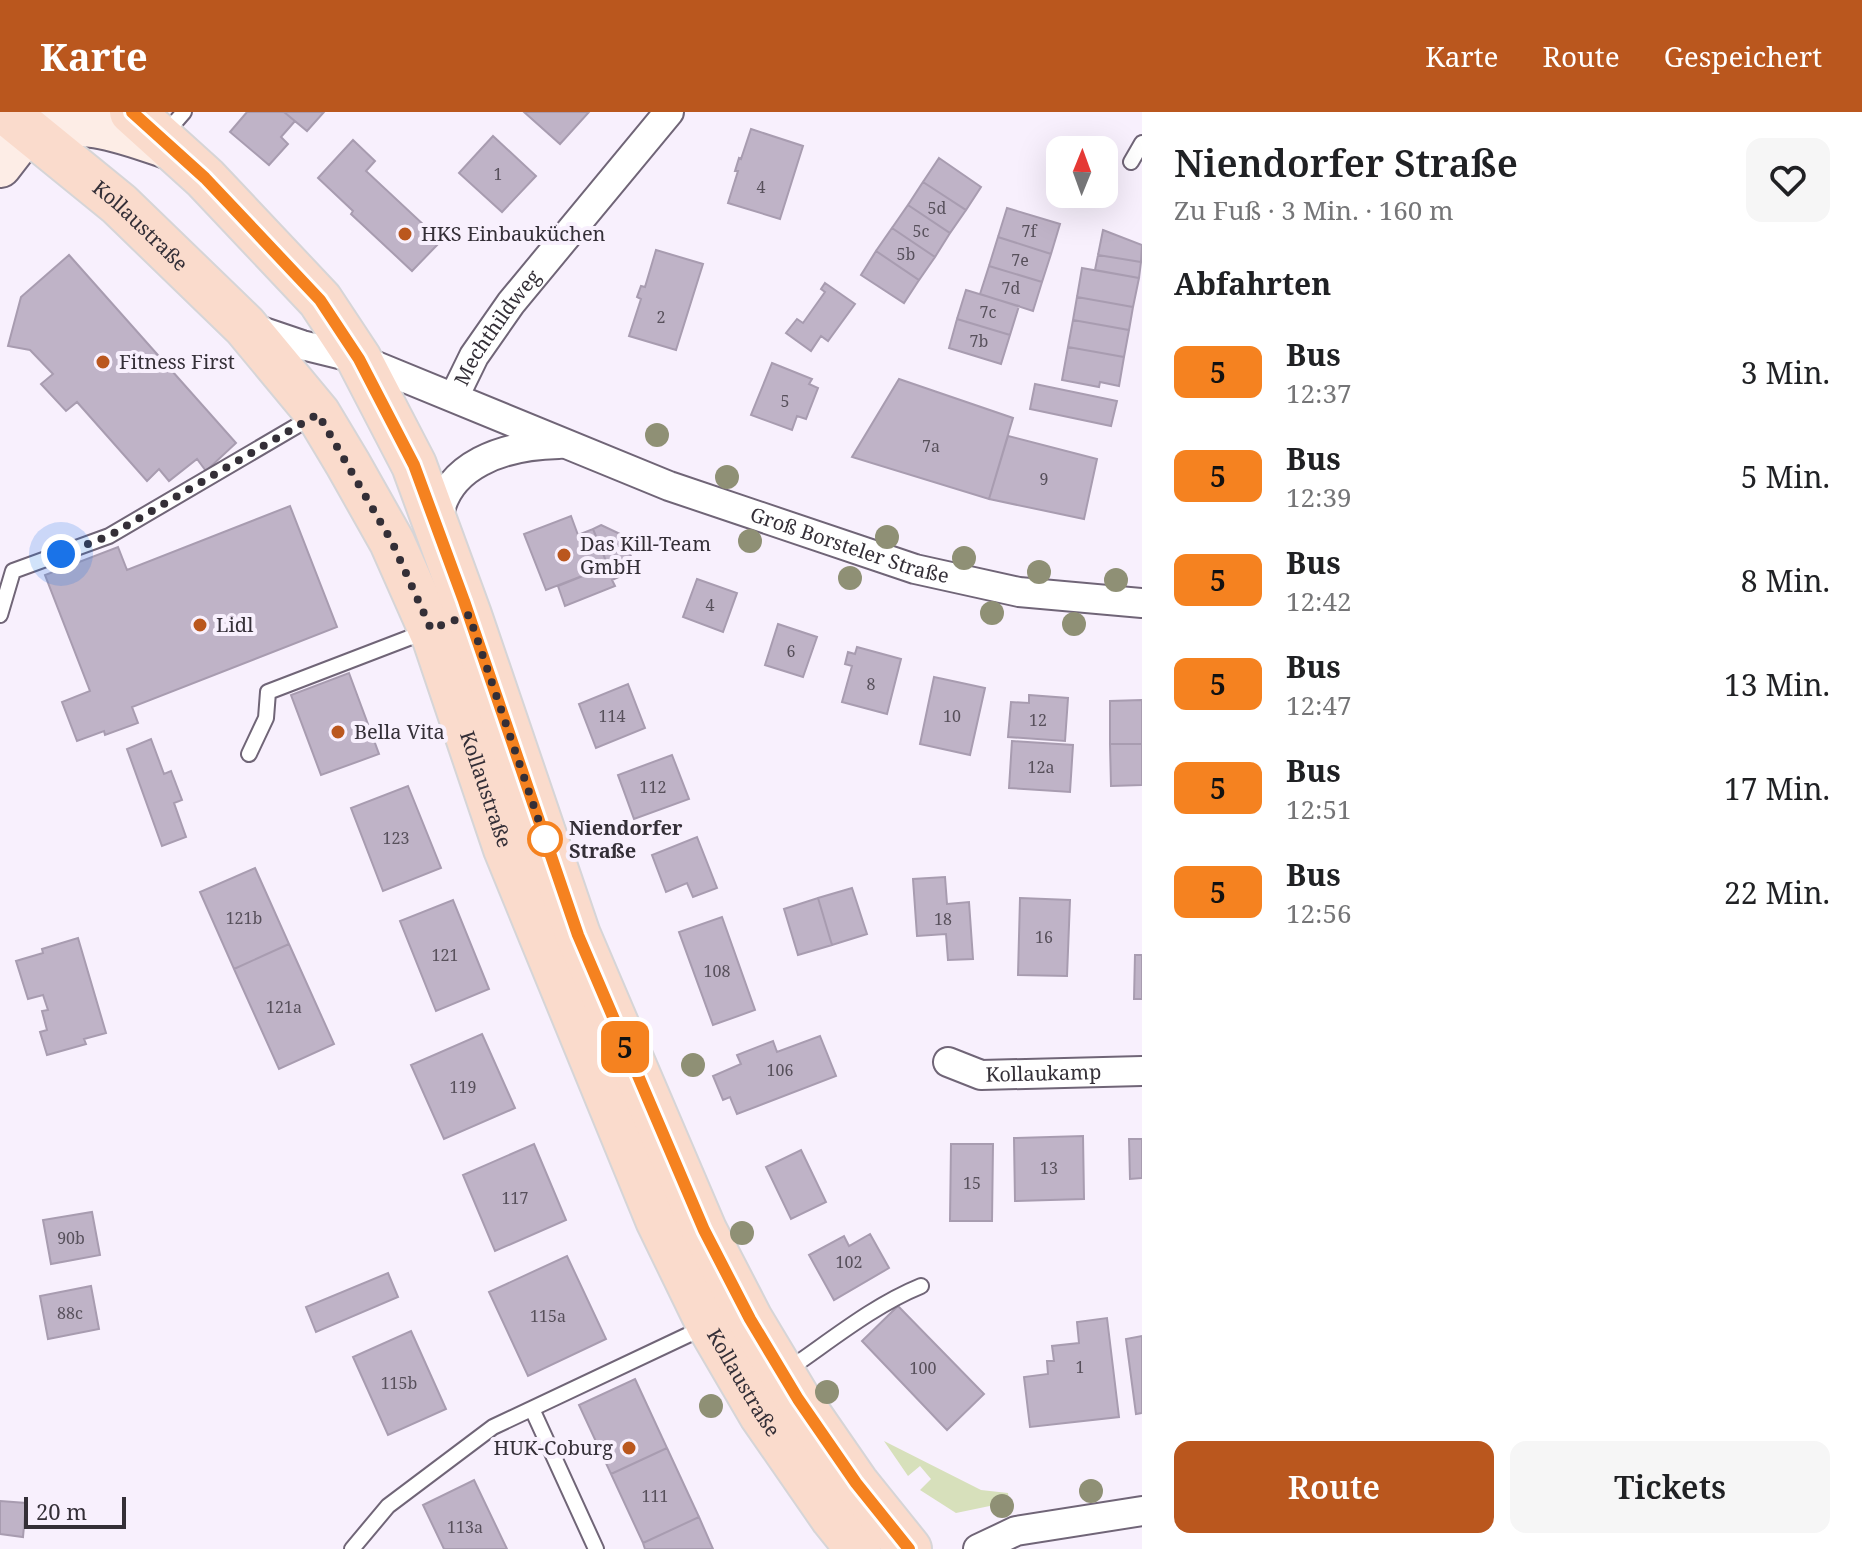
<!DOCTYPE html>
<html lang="de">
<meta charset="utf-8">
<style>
:root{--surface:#fff;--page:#f6f6f6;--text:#202124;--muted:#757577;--accent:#ba571e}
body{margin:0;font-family:"Noto Serif",serif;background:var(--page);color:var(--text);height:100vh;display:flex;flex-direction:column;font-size:30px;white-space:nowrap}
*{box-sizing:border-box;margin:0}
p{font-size:26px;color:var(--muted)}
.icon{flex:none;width:44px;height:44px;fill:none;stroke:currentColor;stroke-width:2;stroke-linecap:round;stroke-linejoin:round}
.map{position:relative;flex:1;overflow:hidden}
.sheet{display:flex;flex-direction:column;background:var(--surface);width:720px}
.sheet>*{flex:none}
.badge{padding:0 16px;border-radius:12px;font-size:28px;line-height:52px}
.needle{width:52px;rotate:1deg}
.fabs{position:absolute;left:1046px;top:24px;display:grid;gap:16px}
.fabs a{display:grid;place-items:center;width:72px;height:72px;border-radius:16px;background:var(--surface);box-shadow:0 8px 32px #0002;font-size:40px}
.scale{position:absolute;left:24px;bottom:20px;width:102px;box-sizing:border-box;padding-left:8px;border:4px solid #342f37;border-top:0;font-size:22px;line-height:28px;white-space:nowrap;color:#342f37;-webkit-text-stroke:6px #f8f0fd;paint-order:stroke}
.you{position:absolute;width:40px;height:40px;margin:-20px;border:6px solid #fff;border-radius:50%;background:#1a73e8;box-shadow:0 0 0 12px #1a73e833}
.map>.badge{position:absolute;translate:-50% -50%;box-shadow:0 0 0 4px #fff}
h2{padding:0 32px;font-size:30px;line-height:72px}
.round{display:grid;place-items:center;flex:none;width:84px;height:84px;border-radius:16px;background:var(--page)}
.head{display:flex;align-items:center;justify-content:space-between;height:136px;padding:0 32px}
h1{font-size:38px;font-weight:600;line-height:60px}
.action{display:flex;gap:16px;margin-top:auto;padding:16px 32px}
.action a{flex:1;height:92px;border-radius:16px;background:var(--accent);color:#fff;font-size:32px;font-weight:600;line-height:92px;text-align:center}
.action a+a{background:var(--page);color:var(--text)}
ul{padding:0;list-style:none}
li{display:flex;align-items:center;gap:24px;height:104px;padding:0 32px}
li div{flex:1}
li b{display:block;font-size:30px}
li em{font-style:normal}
li .badge{min-width:88px;font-weight:700;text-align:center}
header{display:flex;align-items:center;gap:48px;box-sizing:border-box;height:112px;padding:0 40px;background:var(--accent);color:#fff}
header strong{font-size:38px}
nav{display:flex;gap:44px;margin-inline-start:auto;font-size:28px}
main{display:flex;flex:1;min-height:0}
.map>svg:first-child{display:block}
.green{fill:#d7e0bb}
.building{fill:#bfb3c7;stroke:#a89cb0;stroke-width:2}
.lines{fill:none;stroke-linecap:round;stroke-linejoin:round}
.service-casing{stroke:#706577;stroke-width:18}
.minor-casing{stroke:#706577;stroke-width:32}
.secondary-casing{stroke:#706577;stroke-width:46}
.primary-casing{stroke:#d6d5d7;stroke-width:48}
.service{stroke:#fff;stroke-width:14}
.minor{stroke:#fff;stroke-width:28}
.secondary{stroke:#fdede6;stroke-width:42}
.primary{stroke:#fadbcc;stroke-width:44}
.tree{fill:#8f9075}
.line-casing{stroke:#fff;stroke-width:18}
.line{stroke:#f58220;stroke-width:12}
.walk{stroke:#342f37;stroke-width:8;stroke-dasharray:0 14.4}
.poi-dot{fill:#ba571e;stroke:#f8f0fd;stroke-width:3}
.stop-dot{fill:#fff;stroke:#f58220;stroke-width:4}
.labels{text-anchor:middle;stroke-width:8;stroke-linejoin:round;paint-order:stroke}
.number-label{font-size:16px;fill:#57505b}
.street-label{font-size:20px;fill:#342f37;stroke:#f8f0fd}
.poi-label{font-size:20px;fill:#342f37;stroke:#f8f0fd;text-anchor:start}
.stop-label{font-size:20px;font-weight:bold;fill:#342f37;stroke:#f8f0fd;text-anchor:start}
</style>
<header>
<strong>Karte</strong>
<nav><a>Karte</a><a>Route</a><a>Gespeichert</a></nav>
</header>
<main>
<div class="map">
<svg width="1142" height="1437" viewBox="0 0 1142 1437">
<rect width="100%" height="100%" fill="#f8f0fd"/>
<path class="green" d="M884 1329 981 1378 1008 1381 1009 1390 956 1401 920 1378 931 1367 920 1354 908 1364Z"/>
<path class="building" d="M247 0H284L295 9 281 25 288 32 269 53 230 20Z
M284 0H324L307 19Z
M524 0H589L560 32Z
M751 17 803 34 780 107 728 91 738 59H735L739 46 741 47Z
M493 24 536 64 502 100 459 61Z
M353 28 375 49 366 59 441 129 412 159 351 102 353 99 318 66Z
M939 46 981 75 966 98 923 70Z
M923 70 966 98 950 121 908 93Z
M908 93 950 121 935 145 892 116Z
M1007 96 1060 112 1051 142 998 125Z
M892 116 935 145 919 168 876 139Z
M1103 118 1142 133 1141 150 1098 143Z
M998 125 1051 142 1042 170 989 154Z
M656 138 703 152 676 238 629 224 641 187 637 185 641 174 645 175Z
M876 139 919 168 904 191 861 163Z
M69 143 236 331 206 359 197 347 169 369 159 357 147 369 77 290 66 299 41 272 53 262 30 238 8 234 21 185Z
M1098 143 1141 150 1139 166 1095 158Z
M989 154 1042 170 1033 199 980 182Z
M1082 156 1139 166 1133 195 1077 185Z
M825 171 855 192 828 229 821 224 811 239 786 221 797 207 803 211 825 180 821 177Z
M966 178 1019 194 1010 223 957 207Z
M1077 185 1133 195 1129 218 1073 208Z
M957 207 1010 223 1001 252 949 236Z
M1073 208 1129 218 1124 245 1068 235Z
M1068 235 1124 245 1119 274 1100 270 1099 275 1062 268Z
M772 251 812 267 809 272 818 276 806 307 797 304 792 318 751 303Z
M899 267 1013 306 989 387 852 345Z
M1035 272 1117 289 1111 314 1030 297Z
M1008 324 1097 347 1084 407 989 387Z
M290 394 337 515 132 595 138 611 105 623 104 619 77 629 62 590 90 579 45 463 118 435 127 458Z
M571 404 578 423 593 417 608 454 546 478 524 422Z
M601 413 637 430 621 464 612 468 615 474 565 494 558 474 608 454 593 417Z
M697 467 737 481 723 520 683 505Z
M778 512 817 525 803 565 765 553Z
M857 535 901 547 887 602 842 590 852 554 845 552 848 540 855 542Z
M349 561 379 642 321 663 291 583Z
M934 565 985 576 970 643 920 632Z
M628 572 645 616 596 636 579 592Z
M1029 583 1068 586 1065 629 1008 625 1011 590 1029 591Z
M1142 588V632H1110V589Z
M151 627 164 662 171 659 182 688 174 691 186 725 162 734 127 637Z
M1012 629 1073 633 1070 680 1009 676Z
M1110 632H1142V673L1111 674Z
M672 643 689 687 634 707 618 663Z
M408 674 441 756 383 779 351 696Z
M697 725 717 776 693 785 687 771 666 780 652 743Z
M255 756 289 832 234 857 200 780Z
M945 765 947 792 969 790 973 847 948 848 946 822 917 824 913 767Z
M852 776 867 822 832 833 818 786Z
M818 786 832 833 798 843 784 797Z
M1020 786 1070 788 1067 864 1018 863Z
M453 788 489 877 436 899 400 809Z
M722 805 755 898 713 913 679 820Z
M78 826 106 921 84 927 86 932 47 943 40 920 47 918 42 899 48 898 43 883 28 887 16 849 43 841 42 837Z
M289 832 334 932 279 957 234 857Z
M1135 843H1142V887H1134Z
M482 922 515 996 444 1027 411 953Z
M820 924 836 964 737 1002 730 985 723 988 713 964 741 952 737 943 773 929 777 940Z
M1083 1024 1084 1087 1015 1089 1014 1026Z
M1129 1027H1142V1066L1130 1067Z
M534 1032 566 1108 495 1139 463 1063Z
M951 1032H993L992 1109H950Z
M801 1038 826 1090 791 1107 766 1055Z
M92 1100 100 1143 51 1152 43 1108Z
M870 1122 889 1156 834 1188 809 1143 844 1124 849 1134Z
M567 1144 606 1227 528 1264 489 1180Z
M388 1161 398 1185 316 1220 306 1195Z
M91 1174 99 1217 48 1227 40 1184Z
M898 1194 984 1282 947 1318 862 1229Z
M1107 1206 1119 1305 1030 1315 1024 1265 1048 1262 1047 1249H1054L1052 1234 1079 1231 1077 1210Z
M411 1219 446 1297 388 1323 353 1245Z
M1142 1224V1301L1136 1302 1126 1227Z
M635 1267 667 1336 611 1362 579 1293Z
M667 1336 699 1405 643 1431 611 1362Z
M474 1368 507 1437H444L423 1393Z
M0 1389 26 1391 23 1425 0 1422Z
M699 1405 713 1437H645L643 1431Z"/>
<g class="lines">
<defs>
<path id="service" d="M164 23 184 0
M1131 50 1142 31
M0 503 13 459 109 424 312 305
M249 642 266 606 268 580 427 519
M786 1259C829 1230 872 1194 921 1174
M532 1297 596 1437
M352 1437 388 1394 493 1315 707 1214"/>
<g id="minor">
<path id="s1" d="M249 215 302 233 359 247 669 374 915 457 1019 480 1142 491"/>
<path id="s2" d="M454 285 474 244 511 191 669 0"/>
<path d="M438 412C442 351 507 333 559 332"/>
<path id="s3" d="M948 950 981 963 1142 959"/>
<path d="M978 1437 1016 1419 1142 1399"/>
</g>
<path id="secondary" d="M27 19C83 3 121 19 173 37
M0 54 27 19 34 0"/>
<g id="primary">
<path id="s4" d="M6 0 119 92 245 214 318 302 348 352 392 430 435 527 506 737 658 1108 709 1213 761 1302 833 1406 858 1437"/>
<path d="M132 0 205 66 320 188 359 247 414 353 469 503 578 823 704 1118 750 1207 798 1287 856 1371 909 1437"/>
</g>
</defs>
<use href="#service" class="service-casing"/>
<use href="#minor" class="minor-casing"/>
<use href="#secondary" class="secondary-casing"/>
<use href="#primary" class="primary-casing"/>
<use href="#service" class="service"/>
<use href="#minor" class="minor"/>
<use href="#secondary" class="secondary"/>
<use href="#primary" class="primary"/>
</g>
<g class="tree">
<circle cx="657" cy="323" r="12"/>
<circle cx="727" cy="365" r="12"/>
<circle cx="887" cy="425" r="12"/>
<circle cx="750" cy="429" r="12"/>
<circle cx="964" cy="446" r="12"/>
<circle cx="1039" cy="460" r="12"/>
<circle cx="850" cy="466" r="12"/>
<circle cx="1116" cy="468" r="12"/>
<circle cx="992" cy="501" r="12"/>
<circle cx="1074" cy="512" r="12"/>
<circle cx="693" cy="953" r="12"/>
<circle cx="742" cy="1121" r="12"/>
<circle cx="827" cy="1280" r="12"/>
<circle cx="711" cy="1294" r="12"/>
<circle cx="1091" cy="1379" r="12"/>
<circle cx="1002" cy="1394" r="12"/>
</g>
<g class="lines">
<defs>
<path id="line" d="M132 0 205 66 320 188 359 247 414 353 464 489 578 823 704 1118 750 1207 798 1287 856 1371 909 1437"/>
</defs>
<use href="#line" class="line-casing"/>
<use href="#line" class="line"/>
<path class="walk" d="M61 442 109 424 318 302 392 430 431 517 469 503 548 736 545 727"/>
</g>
<g class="poi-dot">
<circle cx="405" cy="122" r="8"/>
<circle cx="103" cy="250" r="8"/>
<circle cx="564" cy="443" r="8"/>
<circle cx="200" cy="513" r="8"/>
<circle cx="338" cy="620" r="8"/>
<circle cx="629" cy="1336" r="8"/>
</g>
<circle class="stop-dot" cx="545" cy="727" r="16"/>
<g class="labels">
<g class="number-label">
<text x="498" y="68">1</text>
<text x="761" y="81">4</text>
<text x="937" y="102">5d</text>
<text x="921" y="125">5c</text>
<text x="1029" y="125">7f</text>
<text x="906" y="148">5b</text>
<text x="1020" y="154">7e</text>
<text x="1011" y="182">7d</text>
<text x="988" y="206">7c</text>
<text x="661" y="211">2</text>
<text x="979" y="235">7b</text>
<text x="785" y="295">5</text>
<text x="931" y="340">7a</text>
<text x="1044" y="373">9</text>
<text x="710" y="499">4</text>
<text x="791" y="545">6</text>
<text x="871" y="578">8</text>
<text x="612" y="610">114</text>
<text x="952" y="610">10</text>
<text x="1038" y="614">12</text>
<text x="1041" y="661">12a</text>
<text x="653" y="681">112</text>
<text x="396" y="732">123</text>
<text x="244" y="812">121b</text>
<text x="943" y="813">18</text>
<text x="1044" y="831">16</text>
<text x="445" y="849">121</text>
<text x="717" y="865">108</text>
<text x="284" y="901">121a</text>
<text x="780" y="964">106</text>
<text x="463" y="981">119</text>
<text x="1049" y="1062">13</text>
<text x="972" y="1077">15</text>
<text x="515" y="1092">117</text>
<text x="71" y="1132">90b</text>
<text x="849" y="1156">102</text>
<text x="70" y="1207">88c</text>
<text x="548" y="1210">115a</text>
<text x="1080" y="1261">1</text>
<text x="923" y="1262">100</text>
<text x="399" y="1277">115b</text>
<text x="655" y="1390">111</text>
<text x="465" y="1421">113a</text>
</g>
<g class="street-label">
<text dy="7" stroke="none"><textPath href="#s4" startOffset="176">Kollaustraße</textPath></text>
<text dy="7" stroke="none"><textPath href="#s2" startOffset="82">Mechthildweg</textPath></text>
<text dy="7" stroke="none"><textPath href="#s1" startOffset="640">Groß Borsteler Straße</textPath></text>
<text dy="7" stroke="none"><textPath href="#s4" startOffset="848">Kollaustraße</textPath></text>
<text dy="7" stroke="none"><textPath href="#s3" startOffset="98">Kollaukamp</textPath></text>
<text dy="7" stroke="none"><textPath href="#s4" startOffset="1496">Kollaustraße</textPath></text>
</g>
<g class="poi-label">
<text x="421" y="129">HKS Einbauküchen</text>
<text x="119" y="257">Fitness First</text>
<text x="580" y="439">Das Kill-Team<tspan x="580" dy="23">GmbH</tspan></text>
<text x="216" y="520">Lidl</text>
<text x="354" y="627">Bella Vita</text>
<text x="613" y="1343" text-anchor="end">HUK-Coburg</text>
</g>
<g class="stop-label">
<text x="569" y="723">Niendorfer<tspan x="569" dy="23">Straße</tspan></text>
</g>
</g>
</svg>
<div class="fabs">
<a><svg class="needle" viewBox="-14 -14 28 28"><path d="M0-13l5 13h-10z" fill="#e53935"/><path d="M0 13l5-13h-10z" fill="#757577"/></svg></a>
</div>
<div class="scale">20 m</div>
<div class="you" style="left:61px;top:442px"></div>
<b class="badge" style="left:625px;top:935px;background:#f58220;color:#111">5</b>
</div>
<section class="sheet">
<div class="head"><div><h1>Niendorfer Straße</h1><p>Zu Fuß · 3 Min. · 160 m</p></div><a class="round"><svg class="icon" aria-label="heart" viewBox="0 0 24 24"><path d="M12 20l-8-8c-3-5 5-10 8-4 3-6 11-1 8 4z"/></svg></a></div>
<h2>Abfahrten</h2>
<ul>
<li><span class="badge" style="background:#f58220;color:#111">5</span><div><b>Bus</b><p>12:37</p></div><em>3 Min.</em></li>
<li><span class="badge" style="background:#f58220;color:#111">5</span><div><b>Bus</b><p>12:39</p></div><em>5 Min.</em></li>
<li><span class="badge" style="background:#f58220;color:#111">5</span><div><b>Bus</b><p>12:42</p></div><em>8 Min.</em></li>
<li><span class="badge" style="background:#f58220;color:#111">5</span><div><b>Bus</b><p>12:47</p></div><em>13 Min.</em></li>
<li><span class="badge" style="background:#f58220;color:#111">5</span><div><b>Bus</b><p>12:51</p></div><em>17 Min.</em></li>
<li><span class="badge" style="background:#f58220;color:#111">5</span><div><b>Bus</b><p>12:56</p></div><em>22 Min.</em></li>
</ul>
<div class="action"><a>Route</a><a>Tickets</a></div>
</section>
</main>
